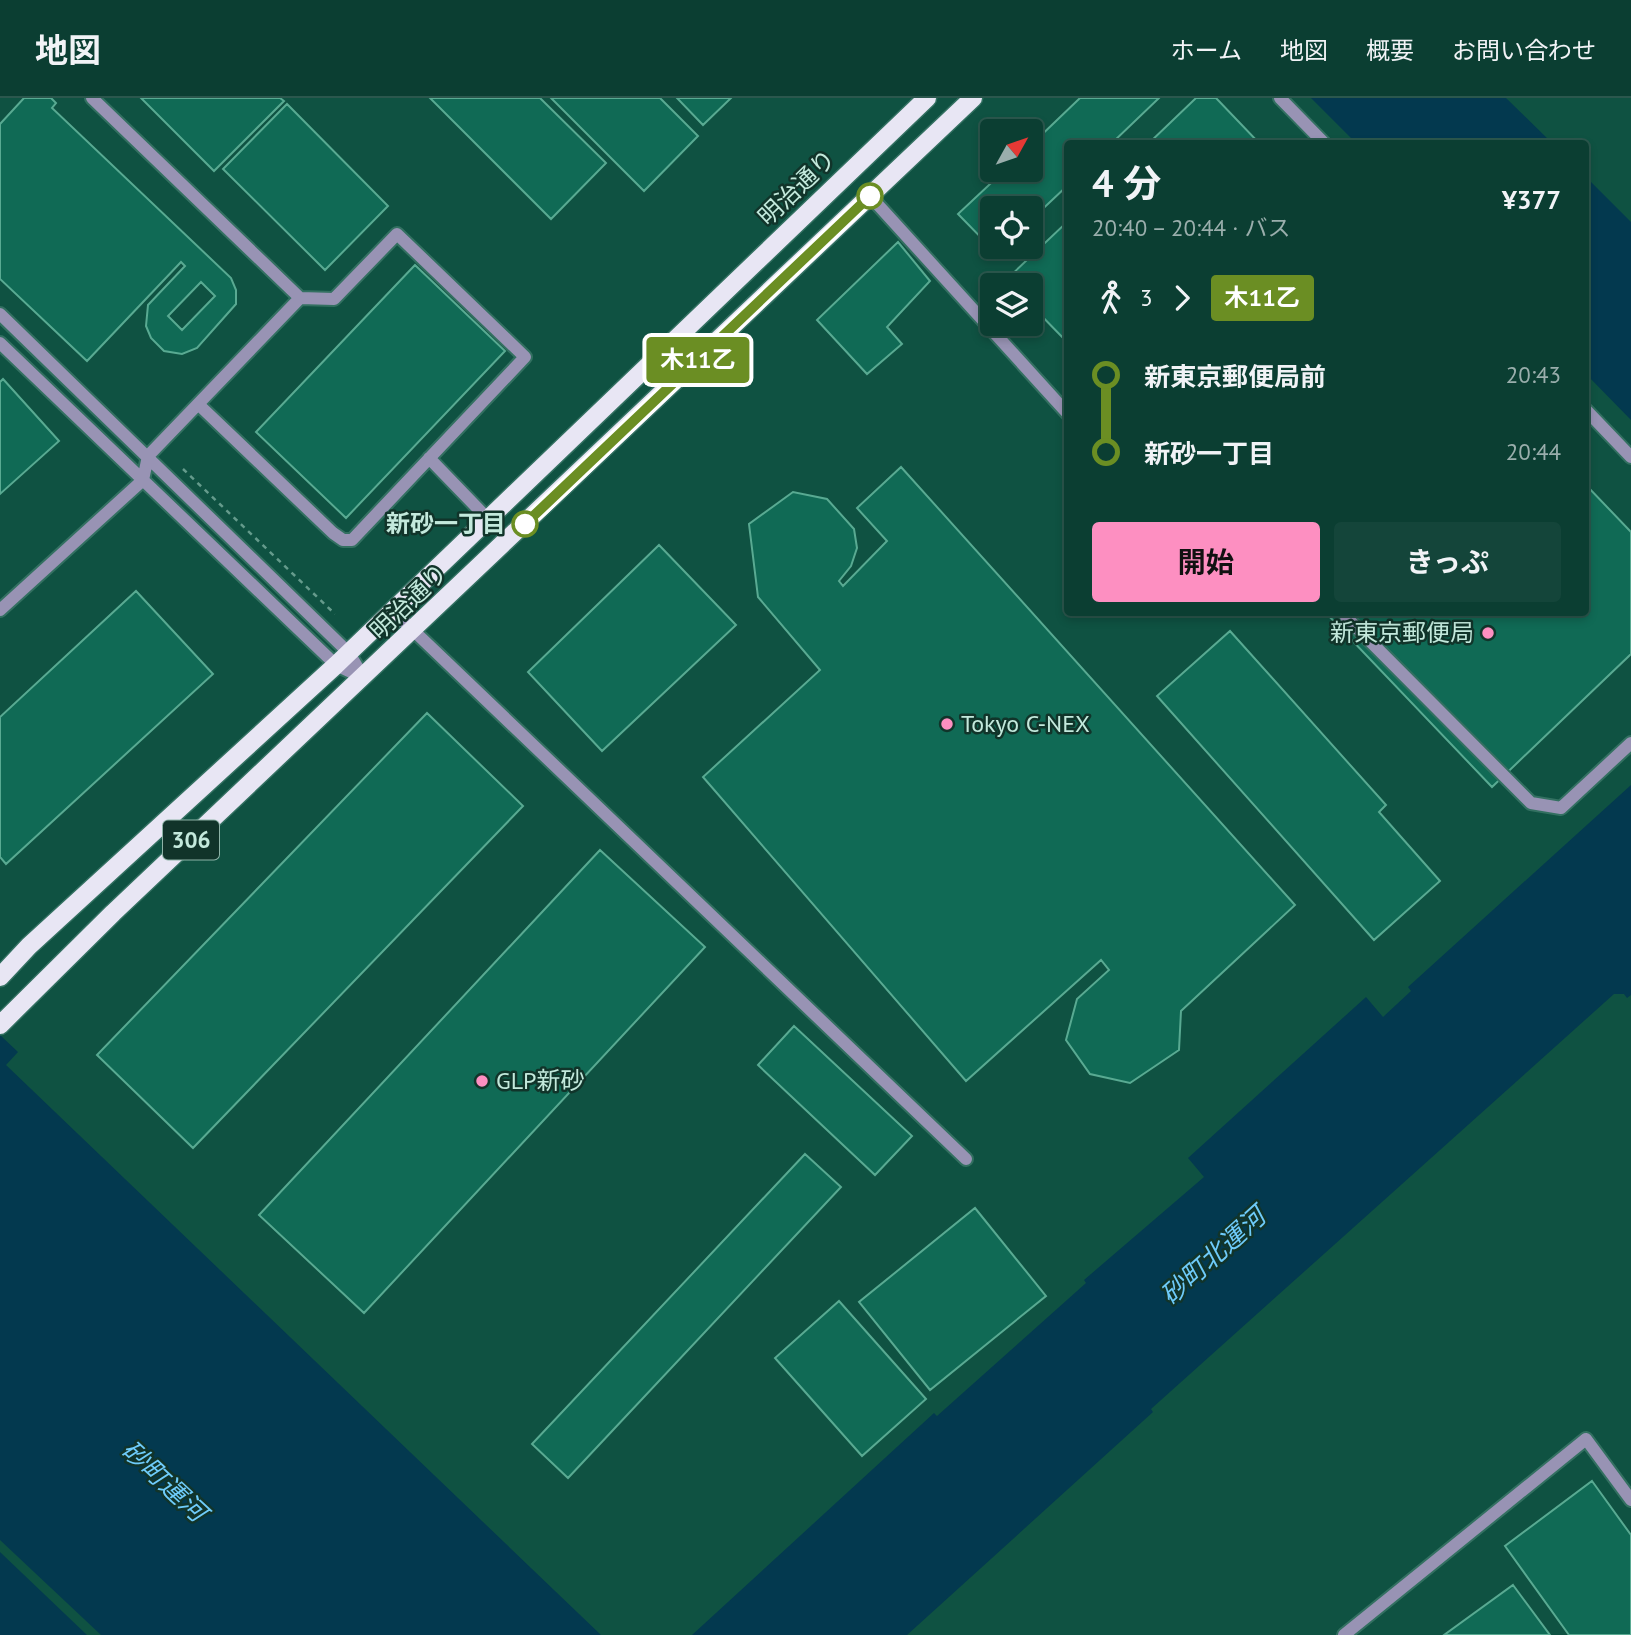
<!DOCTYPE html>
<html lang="ja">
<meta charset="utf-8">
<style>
:root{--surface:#0b3e32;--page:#14453a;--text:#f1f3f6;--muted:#9aaeac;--line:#2b574d;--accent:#fd8fc1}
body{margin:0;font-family:"PT Sans","Noto Sans JP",sans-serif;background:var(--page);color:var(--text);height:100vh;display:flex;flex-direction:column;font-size:26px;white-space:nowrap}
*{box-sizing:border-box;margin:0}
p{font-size:23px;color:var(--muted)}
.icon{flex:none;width:38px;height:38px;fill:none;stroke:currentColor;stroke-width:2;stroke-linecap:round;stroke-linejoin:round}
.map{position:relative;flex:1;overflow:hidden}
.drawer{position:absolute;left:1064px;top:42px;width:525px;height:476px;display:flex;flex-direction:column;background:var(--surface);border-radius:7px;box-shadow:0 4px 10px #0003,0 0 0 2px var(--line)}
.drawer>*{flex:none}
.badge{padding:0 14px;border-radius:5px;font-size:24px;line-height:46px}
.needle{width:46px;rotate:50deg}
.controls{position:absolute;left:980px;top:21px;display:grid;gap:14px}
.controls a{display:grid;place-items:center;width:63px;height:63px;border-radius:7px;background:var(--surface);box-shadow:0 4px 10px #0003,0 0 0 2px var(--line);font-size:35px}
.map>.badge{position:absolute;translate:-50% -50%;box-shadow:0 0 0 4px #fff}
.legs{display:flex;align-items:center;gap:10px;height:77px;padding:0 28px;font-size:23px}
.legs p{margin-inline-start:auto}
.overview{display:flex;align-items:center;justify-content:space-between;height:119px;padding:0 28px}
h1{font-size:38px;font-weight:700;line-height:52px}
.primary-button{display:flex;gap:14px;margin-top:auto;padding:14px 28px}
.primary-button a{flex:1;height:80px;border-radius:7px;background:var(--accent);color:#111;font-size:28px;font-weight:700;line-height:80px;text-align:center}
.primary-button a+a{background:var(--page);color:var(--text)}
ul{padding:0 28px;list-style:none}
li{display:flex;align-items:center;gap:24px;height:77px;font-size:26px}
li i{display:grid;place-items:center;width:10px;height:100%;margin:0 9px;background:currentColor}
li i::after{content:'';width:18px;height:18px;margin:-9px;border:5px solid;border-radius:50%;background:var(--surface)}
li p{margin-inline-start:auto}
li:first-child i{background:linear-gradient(#0000 50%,currentColor 0)}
li:last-child i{background:linear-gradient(currentColor 50%,#0000 0)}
header{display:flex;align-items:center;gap:42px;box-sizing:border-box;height:98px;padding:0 35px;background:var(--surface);border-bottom:2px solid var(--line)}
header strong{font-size:33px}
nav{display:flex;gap:38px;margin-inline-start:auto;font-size:24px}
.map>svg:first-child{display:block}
.water{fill:#03394f}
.pier{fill:#0f5242}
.building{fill:#106a55;stroke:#59aa92;stroke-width:2;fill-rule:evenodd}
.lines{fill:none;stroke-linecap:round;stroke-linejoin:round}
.minor-casing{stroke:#337061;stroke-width:16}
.major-casing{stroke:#337061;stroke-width:21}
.path{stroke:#659b8c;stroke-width:2.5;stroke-dasharray:5 5;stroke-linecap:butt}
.minor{stroke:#9893b4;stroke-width:12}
.major{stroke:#e8e6f4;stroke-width:18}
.line-1-casing{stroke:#fff;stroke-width:16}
.line-1{stroke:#6b8e23;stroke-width:10}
.stop-1-dot{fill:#fff;stroke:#6b8e23;stroke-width:3.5}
.poi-dot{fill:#fd8fc1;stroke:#11342a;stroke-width:2.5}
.labels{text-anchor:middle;stroke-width:5;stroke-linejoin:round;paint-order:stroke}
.shield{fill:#11342a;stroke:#8eb3a7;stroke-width:2}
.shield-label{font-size:23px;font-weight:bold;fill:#c3e9dc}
.street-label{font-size:24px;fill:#c3e9dc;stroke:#11342a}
.stop-label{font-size:24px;font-weight:bold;fill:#c3e9dc;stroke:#11342a;text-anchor:end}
.poi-label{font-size:24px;fill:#c3e9dc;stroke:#11342a;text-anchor:start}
.water-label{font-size:26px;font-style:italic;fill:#6ecbfa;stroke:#11342a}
</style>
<header>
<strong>地図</strong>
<nav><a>ホーム</a><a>地図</a><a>概要</a><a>お問い合わせ</a></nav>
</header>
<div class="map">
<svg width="1631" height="1537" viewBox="0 0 1631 1537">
<rect width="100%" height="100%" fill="#0f5242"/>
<path class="water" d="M1311 0H1506L1552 45H1356Z
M1586 79 1631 124V322L1586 276Z
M1631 687V897L1627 900 1624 896H1614L1151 1311 1153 1314 907 1537H692L934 1315 937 1318 1086 1185 1084 1182 1204 1079 1188 1060 1366 899 1383 919 1411 893 1408 889Z
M0 937 18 954 6 967 601 1537H0Z"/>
<path class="pier" d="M0 1442 101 1537H87L0 1454Z"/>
<path class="building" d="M24 0H51L56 5 52 10 231 180 236 192V206L197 250 182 256 164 253 151 240 146 228 148 207 185 168 181 164 87 263 0 181V26ZM201 184 215 198 182 232 168 218Z
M141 0H280L284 3 214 73Z
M430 0H540L606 65 551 121Z
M551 0H660L698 38 644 93Z
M677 0H731L703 27Z
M1080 0H1159L1111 46H1068V87L1031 122V110H992V149H1003L996 155 958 116 1005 72H1031V47Z
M1196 0H1216L1260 46H1148Z
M287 6 388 108 325 172 223 71Z
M1068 123V245L1031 207V187H1012L1007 181Z
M898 144 930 183 887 229 902 246 867 276 817 222Z
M415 167 505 253 346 420 256 334Z
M3 281 59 343 0 396V284Z
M901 369 1295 807 1181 913 1179 952 1130 985 1090 976 1066 942 1077 901 1109 872 1101 862 966 983 703 679 820 572 758 499 749 426 793 394 827 401 854 431 857 450 851 468 839 483 843 488 887 443 857 410Z
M1586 387 1631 434V556L1492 689 1325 514H1586Z
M659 447 736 527 602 653 528 574Z
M136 493 213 576 6 766 0 759V619Z
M1230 533 1386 707 1379 714 1440 783 1374 842 1157 598Z
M427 615 523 708 193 1050 97 957Z
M600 752 705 849 364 1215 259 1117Z
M794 928 912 1038 875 1077 758 967Z
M805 1056 841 1089 568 1380 532 1346Z
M975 1110 1046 1198 930 1292 859 1204Z
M839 1203 926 1301 862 1358 775 1260Z
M1592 1383 1631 1437V1537H1569L1505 1448Z
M1513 1487 1550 1537H1444Z"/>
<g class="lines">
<defs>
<path id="minor" d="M92 0 300 200 334 201 397 136 525 259 352 442H343L333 435 198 306
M1280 0 1325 46
M870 98 1068 316
M0 216 349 555 364 580
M0 245 336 567 364 580
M1586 312 1631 359
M429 360 487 420
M0 512 143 382 148 358 300 200
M392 512 966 1061
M1346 519 1531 705 1561 710 1631 645
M1344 1537 1586 1341 1631 1402"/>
<path id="major" d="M0 879 29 848 336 567 927 0
M0 927 113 815 973 0"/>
</defs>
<use href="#minor" class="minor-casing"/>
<use href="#major" class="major-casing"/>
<path class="path" d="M183 371 335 516"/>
<use href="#minor" class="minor"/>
<use href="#major" class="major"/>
</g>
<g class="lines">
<defs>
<path id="line-1" d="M525 426 870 98"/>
</defs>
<use href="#line-1" class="line-1-casing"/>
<use href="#line-1" class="line-1"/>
</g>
<g class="stop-1-dot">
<circle cx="870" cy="98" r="12"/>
<circle cx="525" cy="426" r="12"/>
</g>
<g class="poi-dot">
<circle cx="1488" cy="535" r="7"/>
<circle cx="947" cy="626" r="7"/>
<circle cx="482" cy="983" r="7"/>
</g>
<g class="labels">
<rect class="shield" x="163" y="722.5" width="56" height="39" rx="5"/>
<g class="shield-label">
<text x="191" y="750">306</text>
</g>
<g class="street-label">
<text transform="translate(797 90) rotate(-44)" y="8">明治通り</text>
<text transform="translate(409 504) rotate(-44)" y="8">明治通り</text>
</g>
<g class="stop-label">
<text x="506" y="434">新砂一丁目</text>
</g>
<g class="poi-label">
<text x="1474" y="543" text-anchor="end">新東京郵便局</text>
<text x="961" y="634">Tokyo C-NEX</text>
<text x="496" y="991">GLP新砂</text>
</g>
<g class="water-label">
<text transform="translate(1213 1158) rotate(-42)" y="9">砂町北運河</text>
<text transform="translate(164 1383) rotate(43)" y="9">砂町運河</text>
</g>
</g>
</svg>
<div class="controls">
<a><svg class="needle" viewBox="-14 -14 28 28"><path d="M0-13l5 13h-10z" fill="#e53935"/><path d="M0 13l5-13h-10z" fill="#9aaeac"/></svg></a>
<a><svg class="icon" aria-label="locate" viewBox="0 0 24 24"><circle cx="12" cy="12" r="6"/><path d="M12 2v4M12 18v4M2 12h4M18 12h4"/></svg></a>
<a><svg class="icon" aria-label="layers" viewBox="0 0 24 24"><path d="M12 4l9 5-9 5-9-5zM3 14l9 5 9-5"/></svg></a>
</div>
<b class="badge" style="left:698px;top:262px;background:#6b8e23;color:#fff">木11乙</b>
<section class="drawer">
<div class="overview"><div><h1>4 分</h1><p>20:40 – 20:44 · バス</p></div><b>¥377</b></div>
<div class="legs"><svg class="icon" aria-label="walk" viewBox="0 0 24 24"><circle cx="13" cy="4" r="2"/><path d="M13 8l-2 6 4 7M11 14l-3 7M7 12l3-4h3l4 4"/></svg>3<svg class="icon" aria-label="forward" viewBox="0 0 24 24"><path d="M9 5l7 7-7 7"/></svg><b class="badge" style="background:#6b8e23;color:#fff">木11乙</b></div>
<ul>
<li><i style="color:#6b8e23"></i><b>新東京郵便局前</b><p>20:43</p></li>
<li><i style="color:#6b8e23"></i><b>新砂一丁目</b><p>20:44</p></li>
</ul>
<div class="primary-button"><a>開始</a><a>きっぷ</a></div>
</section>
</div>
